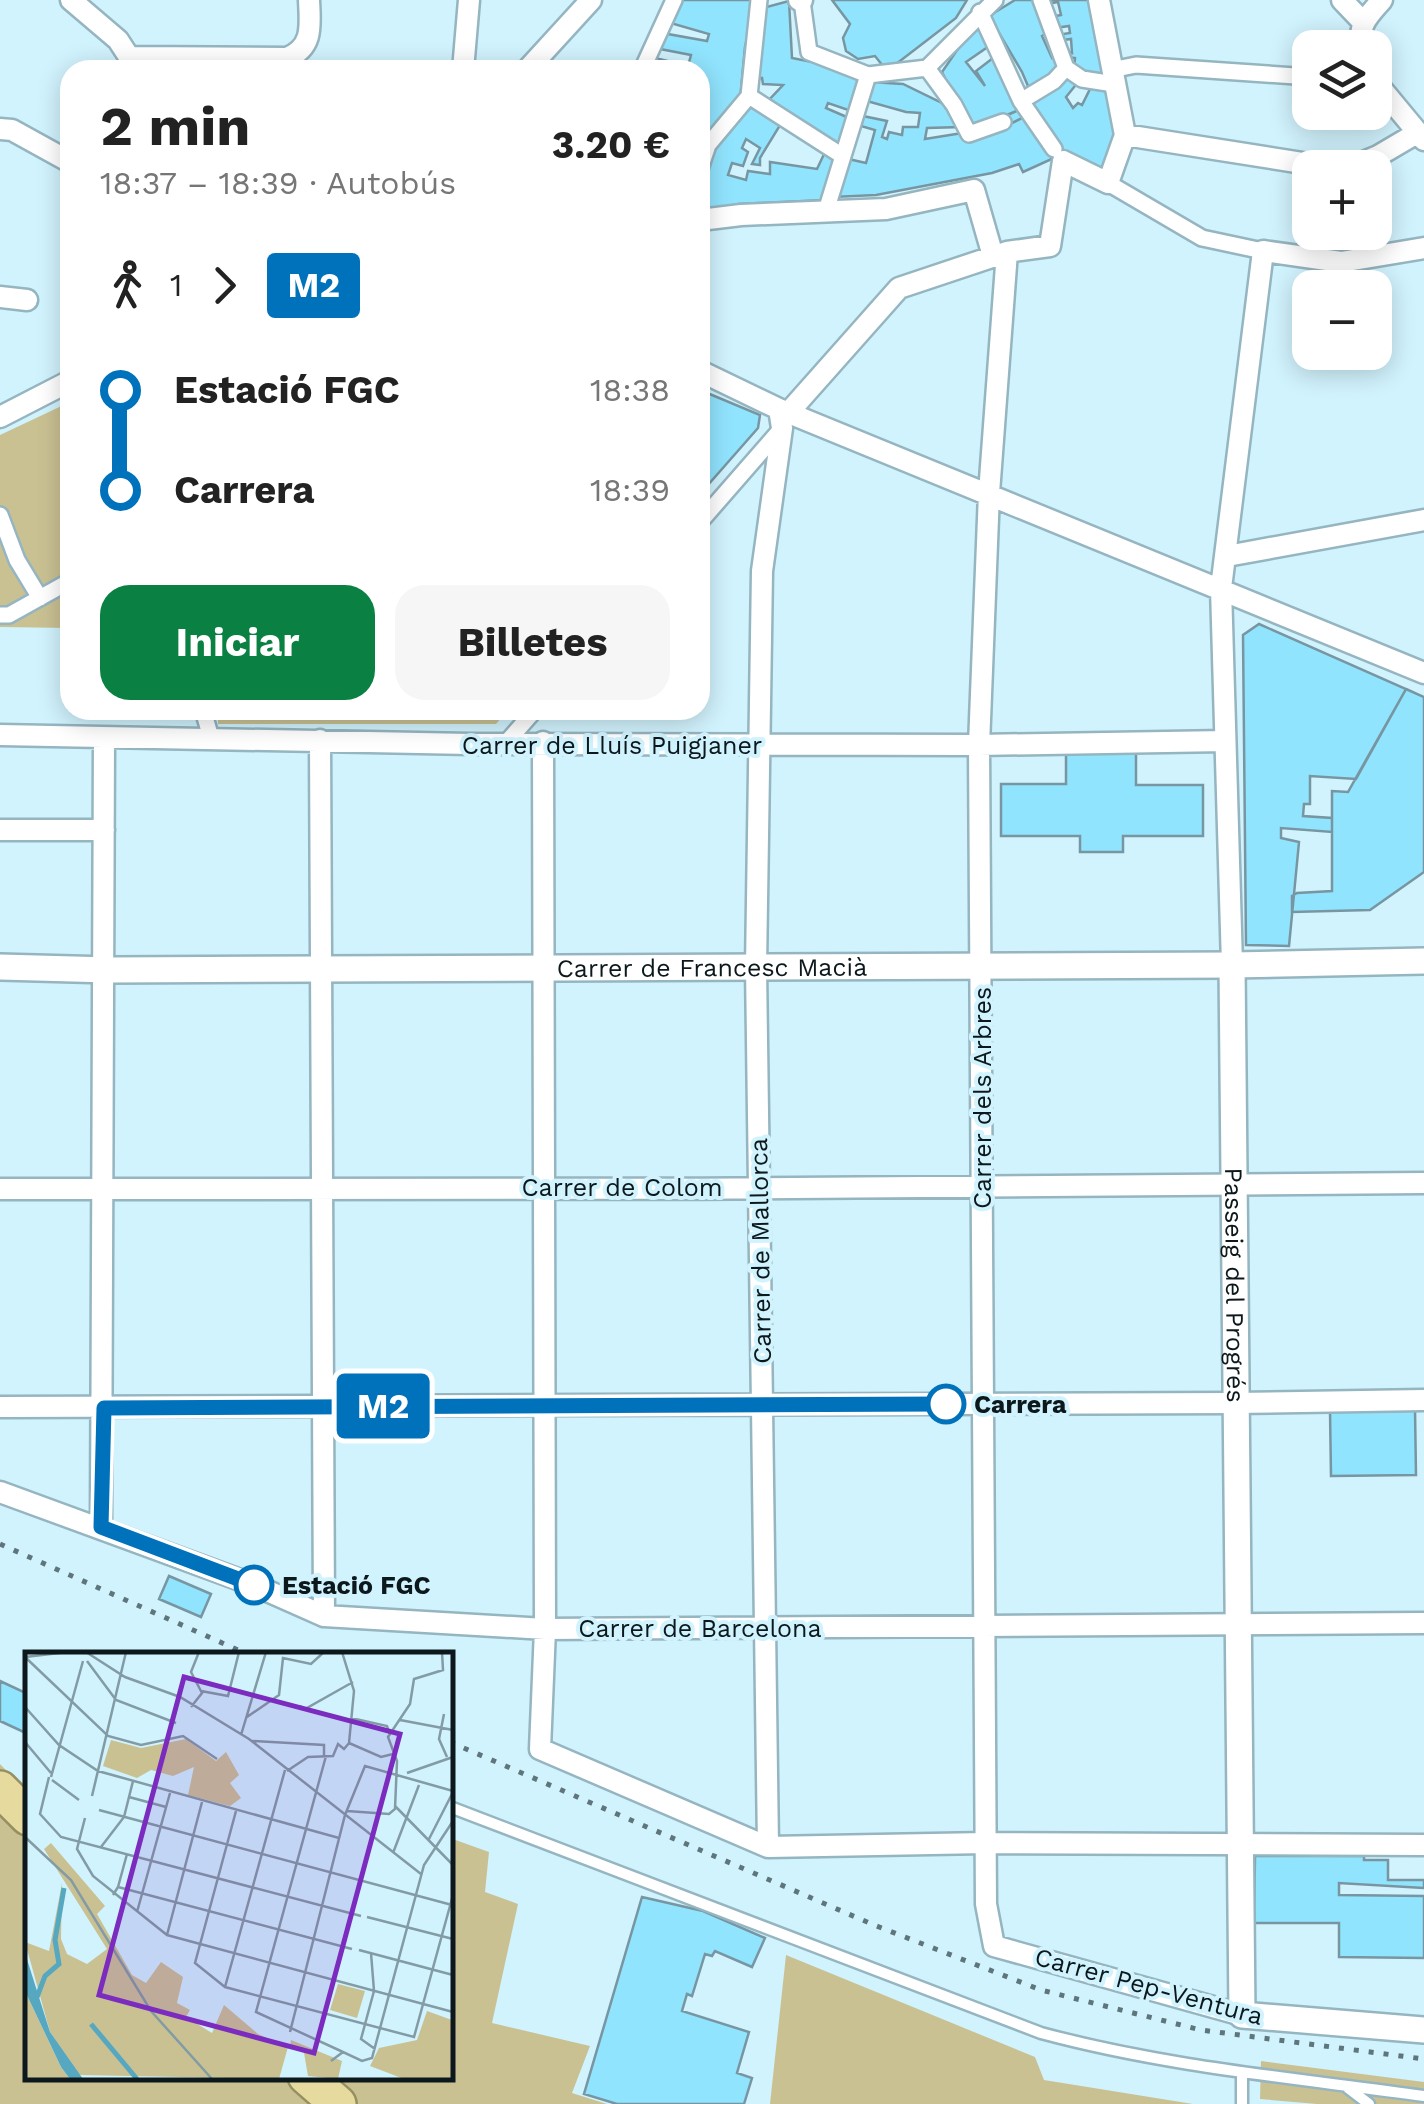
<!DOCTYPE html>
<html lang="es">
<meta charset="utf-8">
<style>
:root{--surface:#fff;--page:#f6f6f6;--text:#222;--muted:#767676;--accent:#0b8043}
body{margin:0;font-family:"Work Sans",sans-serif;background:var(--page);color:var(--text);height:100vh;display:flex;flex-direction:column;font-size:38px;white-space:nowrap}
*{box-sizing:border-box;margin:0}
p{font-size:32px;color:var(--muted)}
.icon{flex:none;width:55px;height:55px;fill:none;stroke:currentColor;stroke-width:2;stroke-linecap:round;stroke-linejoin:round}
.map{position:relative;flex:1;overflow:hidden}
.drawer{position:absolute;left:60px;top:60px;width:650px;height:660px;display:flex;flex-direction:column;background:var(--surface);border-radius:30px;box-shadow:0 5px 25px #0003}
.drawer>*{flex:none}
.badge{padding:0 20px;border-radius:8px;font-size:35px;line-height:65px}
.controls{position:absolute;left:1292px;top:30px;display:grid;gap:20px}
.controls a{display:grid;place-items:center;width:100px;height:100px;border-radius:20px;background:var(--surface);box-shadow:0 5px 25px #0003;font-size:50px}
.map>.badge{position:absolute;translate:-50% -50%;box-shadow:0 0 0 5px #fff}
.legs{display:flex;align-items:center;gap:15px;height:110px;padding:0 40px;font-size:32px}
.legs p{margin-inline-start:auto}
.head{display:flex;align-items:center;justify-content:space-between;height:170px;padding:0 40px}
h1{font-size:55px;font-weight:700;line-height:75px}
.action{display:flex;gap:20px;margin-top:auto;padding:20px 40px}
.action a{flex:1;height:115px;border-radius:30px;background:var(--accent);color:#fff;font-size:40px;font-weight:700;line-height:115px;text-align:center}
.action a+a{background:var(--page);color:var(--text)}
ul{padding:0 40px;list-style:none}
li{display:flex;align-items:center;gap:35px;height:100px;font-size:38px}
li i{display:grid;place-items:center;width:15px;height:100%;margin:0 12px;background:currentColor}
li i::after{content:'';width:25px;height:25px;margin:-12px;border:8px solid;border-radius:50%;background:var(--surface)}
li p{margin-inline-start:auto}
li:first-child i{background:linear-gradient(#0000 50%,currentColor 0)}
li:last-child i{background:linear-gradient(currentColor 50%,#0000 0)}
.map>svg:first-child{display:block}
.green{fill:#cac193}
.building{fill:#91e4fe;stroke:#7796a1;stroke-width:2.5}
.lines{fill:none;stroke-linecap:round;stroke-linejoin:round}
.service-casing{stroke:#95b5c0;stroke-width:15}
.pedestrian-casing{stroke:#95b5c0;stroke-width:20}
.minor-casing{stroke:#95b5c0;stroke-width:25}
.tertiary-casing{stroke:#95b5c0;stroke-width:30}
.trunk-casing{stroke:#969061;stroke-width:40}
.service{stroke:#fff;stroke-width:10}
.pedestrian{stroke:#fff;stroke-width:15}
.minor{stroke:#fff;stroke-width:20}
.tertiary{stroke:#fff;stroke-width:25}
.trunk{stroke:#e6da9e;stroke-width:35}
.rail{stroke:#5f757c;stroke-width:5;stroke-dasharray:5 10;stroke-linecap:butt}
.line-1-casing{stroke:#fff;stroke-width:22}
.line-1{stroke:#0072bc;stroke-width:15}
.stop-1-dot{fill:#fff;stroke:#0072bc;stroke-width:5}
.labels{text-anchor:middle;stroke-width:8;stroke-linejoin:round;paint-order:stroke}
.street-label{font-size:25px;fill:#0c181c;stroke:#d1f3fe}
.stop-label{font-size:25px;font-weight:bold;fill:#0c181c;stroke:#d1f3fe;text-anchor:start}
.inset-river{fill:none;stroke:#56a8c1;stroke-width:5}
.inset-road{fill:none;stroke:#829ba4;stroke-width:2.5}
.view{fill:#7b2cbf;fill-opacity:0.15;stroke:#7b2cbf;stroke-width:5}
.inset-edge{fill:none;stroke:#0c181c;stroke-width:5}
</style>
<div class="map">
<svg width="1424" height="2104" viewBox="0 0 1424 2104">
<rect width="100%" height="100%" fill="#d1f3fe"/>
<path class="green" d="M70 402V628L0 627V435Z
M218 710H508L496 724H218Z
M0 1764 27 1792 28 2076H450V1838L489 1852 485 1892 518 1904 492 2023 590 2046 572 2093 607 2104H0Z
M786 1955 1035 2057 1044 2080 1193 2104H770Z
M1261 2061 1424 2082V2104H1317L1260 2099Z"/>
<path class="building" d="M677 0H756L745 47 740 100 709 141 700 140V70H646L651 57 688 66 691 55 655 48 662 33 707 41 709 34 667 22Z
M832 0H967L956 18 887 71 875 56 858 59 846 51 843 38 850 24Z
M1015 0H1037L1051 31 1042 36 1052 58 1058 54 1063 71 1031 93 1022 72 989 16Z
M1044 0H1093L1103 81 1074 69 1075 58 1067 57 1068 52 1072 53 1071 39 1063 40V34L1070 33 1069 26 1055 28 1051 17 1061 15 1058 2 1046 4Z
M789 1 792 58 822 64 862 77 851 111 828 103 826 108 849 118 838 149 767 102 783 85 763 84 762 78 754 79 759 9Z
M981 23 992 44 966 62 985 86 976 71 997 55 1021 109 970 130 942 72 964 40Z
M1068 71 1079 81 1066 97 1073 108 1078 103 1082 105 1092 85 1104 87 1120 131 1107 172 1062 156 1027 100Z
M870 82 903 84 950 107 961 127 927 128 925 139 1006 126 1026 116 1054 158 1023 172 1019 164 992 173 876 195 833 197 844 158 866 163 875 130 854 124 858 115 887 121 882 137 887 139 889 132 902 135 903 127H918L920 113 906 112 863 100Z
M750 102 782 122 760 158V165L752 164 760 148 746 139 742 148 748 152 743 166 732 163 728 175 746 180 748 171 770 174V162L817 169 826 150 836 155 826 200 739 204 700 211V178L709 152Z
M1021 109 1026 116 1006 126 1001 118Z
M700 390 760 415 758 428 700 494Z
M1259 624 1406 689 1356 779 1310 776V804H1304L1303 816 1332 818V832L1281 828V838L1299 842 1289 946 1246 945 1243 635Z
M1406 689 1424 697V872L1370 910 1292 912V896L1297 893 1332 891V791L1348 792Z
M1066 752H1136V785H1203V836H1123V852H1080V836H1001V784H1066Z
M1415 1409 1416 1475 1331 1476 1330 1411Z
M169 1576 211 1594 201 1617 159 1599Z
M0 1681 28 1694V1734L0 1721Z
M1255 1856H1364V1860H1388V1880H1424V1888L1339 1883V1895L1424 1896V1958L1339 1957V1923H1254Z
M642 1897 703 1911 765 1938 752 1967 715 1951 712 1956 705 1954 692 1996 687 1994 682 2011 749 2032 737 2073 752 2078 744 2104H617L584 2094Z"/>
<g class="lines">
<defs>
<path id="service" d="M450 1807 1041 2033C1167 2067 1295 2078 1424 2096
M1348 2088 1369 2104
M1242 2104V2073"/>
<path id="pedestrian" d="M1041 0 1066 68 1082 79 1114 84
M802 1 809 52 868 75 927 68
M980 12 1021 101 1054 149
M927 68 954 105 969 134 1003 122
M927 68 995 0
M642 70 674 0
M1111 70 1136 65 1310 77
M749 96 841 155
M1021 101 1054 81 1066 68
M700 169 708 145 749 96 759 0
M1108 183 1202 238 1263 251
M826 211 868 75
M0 515 17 560 40 598
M700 522 782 428
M0 615H9L70 581
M203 710 211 738
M505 744 535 710"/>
<path id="minor" d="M71 0 118 40 135 66
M799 0H802
M1342 0 1363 22
M1363 48C1356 26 1369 15 1382 0
M131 57 287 58C314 47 310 25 309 0
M463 70 469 0
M527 70 591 0
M1375 81 1424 140
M0 129 12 130 70 162
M1125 135 1334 168
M1349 168 1378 156 1417 133
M700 220 741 215 886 209 974 190 993 256
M1007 252 989 493 979 745 986 1904 994 1946 1242 2015
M0 297 27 300
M700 371 779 409 1424 673
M789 412 899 288 1007 252 1050 246 1063 161 1108 183 1125 135 1099 0
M0 417 70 381
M1227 556 1424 520
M0 735 470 744 979 745 1225 741
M320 740 324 1616
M543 742 545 1629 540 1749 768 1847 986 1843 1424 1845
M0 830H104
M1232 965 1221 588 1263 251 1341 262 1424 248
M0 1189C475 1190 949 1189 1424 1183
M0 1407 1236 1403 1424 1400
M0 1492 254 1585 324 1616 545 1629 1424 1623
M101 1527 104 739
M768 1847 756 967 762 571 782 428 779 409"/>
<g id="tertiary">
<path id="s1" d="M1232 965 1242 2015 1424 2030"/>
<path id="s2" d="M0 967 110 970 1232 965 1424 961"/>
</g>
<path id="trunk" d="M0 1789 28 1817
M306 2076 338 2104"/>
</defs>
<use href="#service" class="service-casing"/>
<use href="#pedestrian" class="pedestrian-casing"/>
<use href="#minor" class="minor-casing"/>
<use href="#tertiary" class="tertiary-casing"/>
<use href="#trunk" class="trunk-casing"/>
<use href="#service" class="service"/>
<use href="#pedestrian" class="pedestrian"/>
<use href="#minor" class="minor"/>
<use href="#tertiary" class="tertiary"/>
<use href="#trunk" class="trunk"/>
<path class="rail" d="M0 1544 247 1654
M450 1742 874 1925 1041 1990 1201 2030 1424 2059"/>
</g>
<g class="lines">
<defs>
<path id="line-1" d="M254 1585 101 1527 104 1408 946 1404"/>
</defs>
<use href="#line-1" class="line-1-casing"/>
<use href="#line-1" class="line-1"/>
</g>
<g class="stop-1-dot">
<circle cx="946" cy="1404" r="18"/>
<circle cx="254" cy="1585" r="18"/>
</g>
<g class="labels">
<g class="street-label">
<text x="612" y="754">Carrer de Lluís Puigjaner</text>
<text dy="9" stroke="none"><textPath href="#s2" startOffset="712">Carrer de Francesc Macià</textPath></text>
<text transform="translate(982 1098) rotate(-90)" y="9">Carrer dels Arbres</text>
<text x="622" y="1196">Carrer de Colom</text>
<text transform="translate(760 1251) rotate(-91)" y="9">Carrer de Mallorca</text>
<text dy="9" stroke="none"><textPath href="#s1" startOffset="320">Passeig del Progrés</textPath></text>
<text x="700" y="1637">Carrer de Barcelona</text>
<text transform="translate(1149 1986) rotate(15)" y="9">Carrer Pep-Ventura</text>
</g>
<g class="stop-label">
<text x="974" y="1413">Carrera</text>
<text x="282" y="1594">Estació FGC</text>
</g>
</g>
<g transform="translate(25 1652)">
<rect width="428" height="428" fill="#d1f3fe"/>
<path d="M161 87 191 109 201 100 214 123 205 131 216 146 205 154 163 143 169 115 148 124 126 118 112 126 78 114 86 88 116 96ZM26 191 80 254 72 262 107 323 121 331 136 310 158 325 152 351 165 358 161 365 187 381 199 353 233 382 263 395 254 427 53 423 25 380 0 290 24 299 37 231 36 287 42 302 62 312 82 297 19 197ZM313 332 340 339 332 366 305 358ZM0 339 36 415 45 427H0ZM402 359 427 368V427H379L345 414 354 396 392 388ZM266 388 317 409 313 427 283 424 279 401 265 394Z" fill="#cac193"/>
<path d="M0 301 25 380 58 427H45L36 415 0 339Z" fill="#56a8c1"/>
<path class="inset-river" d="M12 345 20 324 34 312 30 288 39 236M66 372 112 427"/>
<path class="inset-road" d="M61 0 100 25 155 45 224 87 396 222M0 5 83 84 116 93 158 84 192 107M0 5 43 0M62 9 91 48 151 71M176 39 203 44 214 0M275 54 280 57 328 30M0 55 34 93 73 119 314 186M166 55 177 41 166 20 174 0M419 62 414 87 422 105M222 65 254 43 258 6 286 12 299 0M326 66 362 74 365 83M375 68 428 78M216 83 241 0M227 89 299 93V104M0 90 26 121M324 91 356 105 368 102M301 104 231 360 318 400M262 119 283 105 308 104 313 92 319 97 324 91 329 39 317 0M382 121 428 105M24 125 15 162 36 185 336 264M26 125 58 9M27 128 54 148M67 144 101 0M104 145 141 155M370 154 428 213M74 158 427 253M211 159 170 311 200 335 389 385 428 243M322 159 364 162 370 157 372 109 363 85 385 52 389 27 418 18 417 0M60 166 52 197 68 224 142 283 428 360M0 185 46 228 126 359 187 427M403 189 428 140M76 195 99 165 108 129M368 201 394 133M93 235 102 202M88 243 93 235 327 297M112 260 145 141M342 265 428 287M142 283 177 150M334 298 428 323M346 301 349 339 336 387 350 397M200 335 260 118M265 380 320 163 340 114 428 139M306 409 318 400 337 409 347 406 399 213 428 169"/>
<path class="view" d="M159 25 375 82 289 401 74 343Z"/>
<rect width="428" height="428" class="inset-edge"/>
</g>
</svg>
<div class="controls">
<a><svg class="icon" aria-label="layers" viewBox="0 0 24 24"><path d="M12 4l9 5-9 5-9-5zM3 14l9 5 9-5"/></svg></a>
<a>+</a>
<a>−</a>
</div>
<b class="badge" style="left:383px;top:1406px;background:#0072bc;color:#fff">M2</b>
<section class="drawer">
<div class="head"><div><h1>2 min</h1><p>18:37 – 18:39 · Autobús</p></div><b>3.20 €</b></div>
<div class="legs"><svg class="icon" aria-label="walk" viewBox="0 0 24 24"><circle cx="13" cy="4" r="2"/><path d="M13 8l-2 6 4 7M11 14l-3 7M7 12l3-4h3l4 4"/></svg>1<svg class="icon" aria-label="forward" viewBox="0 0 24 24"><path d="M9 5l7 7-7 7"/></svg><b class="badge" style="background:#0072bc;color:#fff">M2</b></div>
<ul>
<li><i style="color:#0072bc"></i><b>Estació FGC</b><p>18:38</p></li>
<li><i style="color:#0072bc"></i><b>Carrera</b><p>18:39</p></li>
</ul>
<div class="action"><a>Iniciar</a><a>Billetes</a></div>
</section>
</div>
